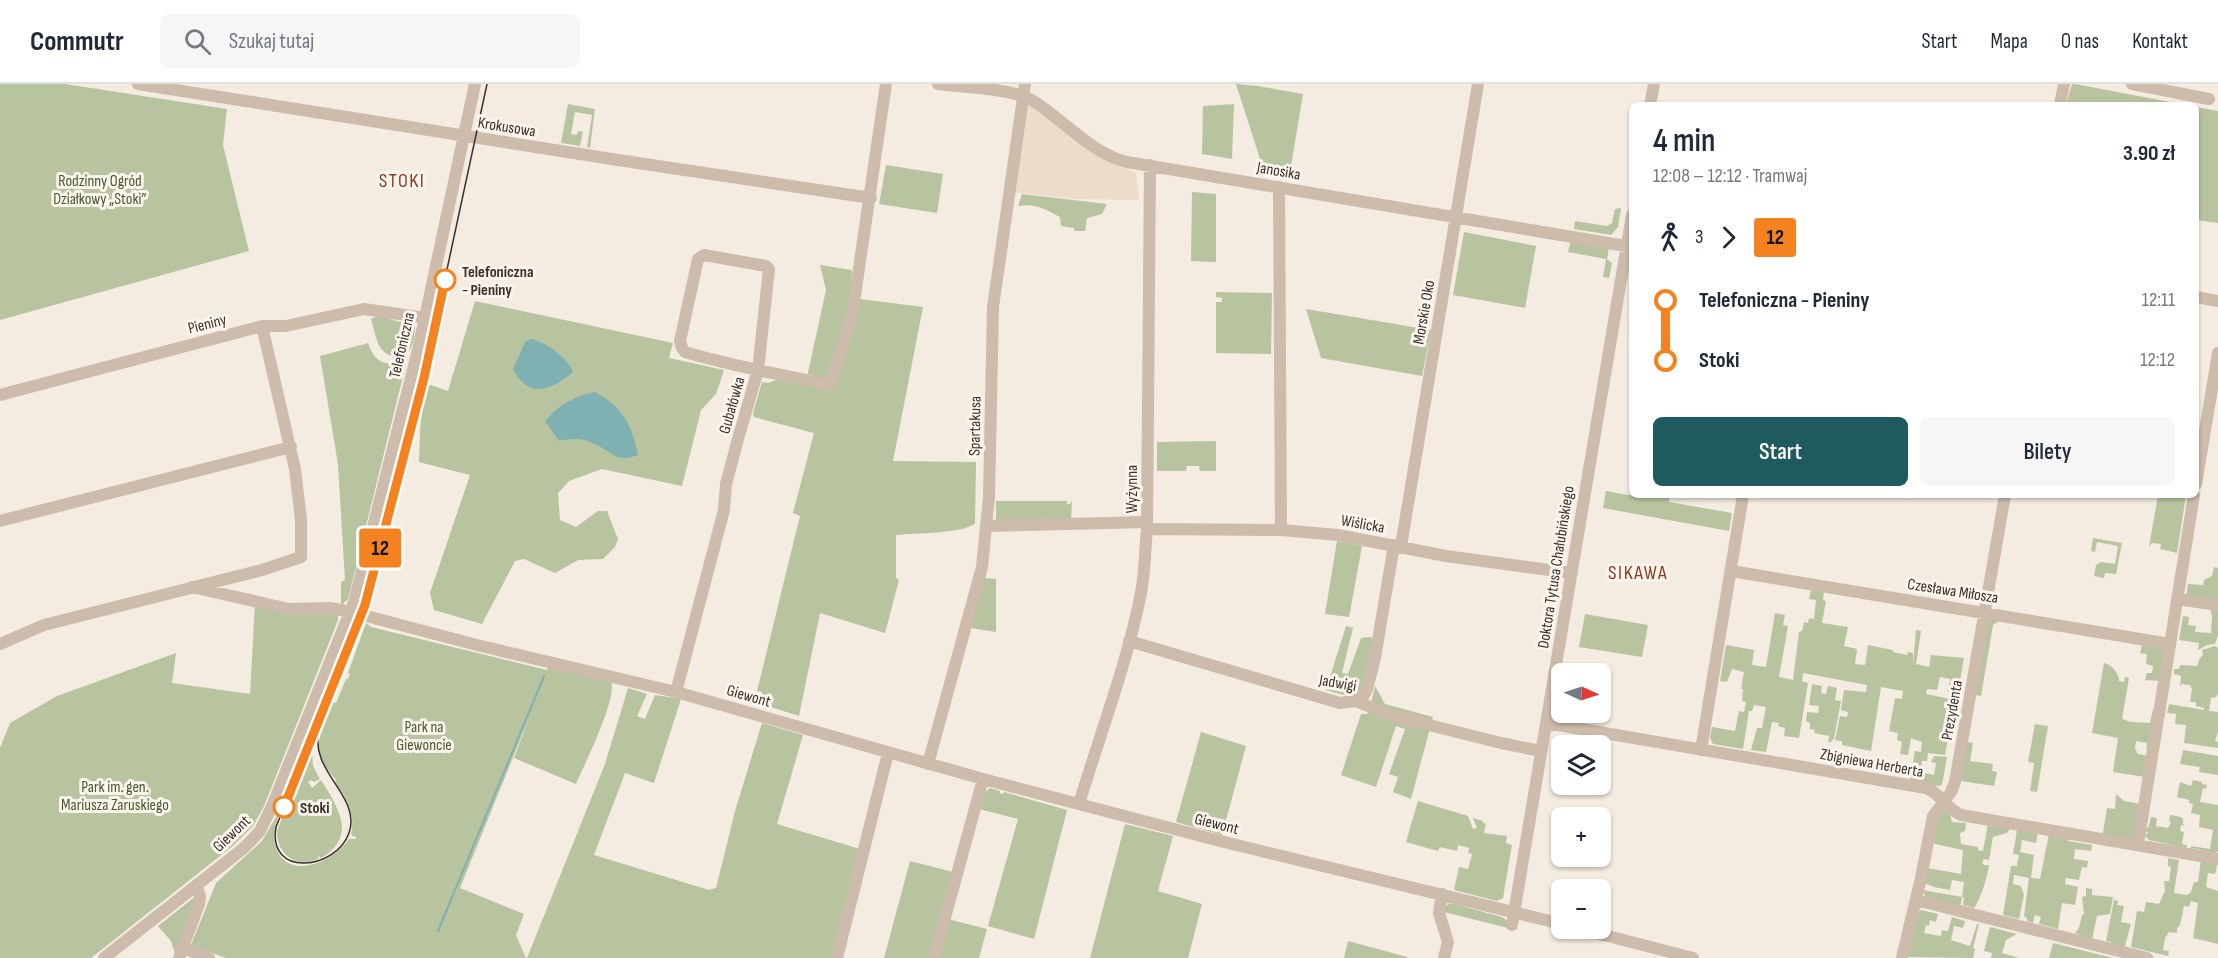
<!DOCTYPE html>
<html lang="pl">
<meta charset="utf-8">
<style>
:root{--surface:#fff;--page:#f6f6f7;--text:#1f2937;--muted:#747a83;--line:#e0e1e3;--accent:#1f5a5e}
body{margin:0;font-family:"Sofia Sans Condensed",sans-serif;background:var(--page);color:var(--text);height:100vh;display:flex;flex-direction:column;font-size:22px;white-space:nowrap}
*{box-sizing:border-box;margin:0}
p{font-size:20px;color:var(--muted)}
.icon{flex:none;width:33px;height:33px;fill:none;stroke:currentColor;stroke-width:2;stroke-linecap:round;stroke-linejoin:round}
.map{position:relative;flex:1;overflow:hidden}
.drawer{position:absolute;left:1629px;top:18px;width:570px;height:396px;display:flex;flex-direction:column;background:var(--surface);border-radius:9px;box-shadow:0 2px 4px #0004}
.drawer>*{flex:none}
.badge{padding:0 12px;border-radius:4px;font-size:21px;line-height:39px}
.needle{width:39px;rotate:93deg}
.fabs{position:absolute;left:1551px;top:579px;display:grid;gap:12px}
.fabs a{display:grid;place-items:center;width:60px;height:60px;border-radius:9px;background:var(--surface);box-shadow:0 2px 4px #0004;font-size:30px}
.map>.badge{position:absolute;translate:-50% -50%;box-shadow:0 0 0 3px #fff}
.legs{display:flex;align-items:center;gap:9px;height:66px;padding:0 24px;font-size:20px}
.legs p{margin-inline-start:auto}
.headline{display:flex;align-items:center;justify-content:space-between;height:102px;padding:0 24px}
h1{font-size:33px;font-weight:600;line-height:45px}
.primary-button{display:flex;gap:12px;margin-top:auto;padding:12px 24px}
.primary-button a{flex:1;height:69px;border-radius:9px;background:var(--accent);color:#fff;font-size:24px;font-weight:600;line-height:69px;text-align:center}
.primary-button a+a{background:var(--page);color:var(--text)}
ul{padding:0 24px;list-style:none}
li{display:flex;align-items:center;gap:21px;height:60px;font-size:22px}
li i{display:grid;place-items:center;width:9px;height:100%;margin:0 8px;background:currentColor}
li i::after{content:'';width:15px;height:15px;margin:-8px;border:4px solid;border-radius:50%;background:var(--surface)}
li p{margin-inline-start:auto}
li:first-child i{background:linear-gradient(#0000 50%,currentColor 0)}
li:last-child i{background:linear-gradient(currentColor 50%,#0000 0)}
header{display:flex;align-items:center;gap:36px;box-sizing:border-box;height:84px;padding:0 30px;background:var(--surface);border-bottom:2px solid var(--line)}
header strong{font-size:28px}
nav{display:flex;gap:33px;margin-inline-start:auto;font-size:21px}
.search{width:420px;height:54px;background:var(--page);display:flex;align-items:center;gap:15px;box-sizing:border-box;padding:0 21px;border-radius:9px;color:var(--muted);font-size:22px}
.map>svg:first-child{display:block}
.green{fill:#b8c4a0}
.plaza{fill:#ecdcc8}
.water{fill:#7fb0b2}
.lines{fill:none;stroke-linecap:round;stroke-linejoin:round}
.stream{stroke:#7fb0b2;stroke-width:2}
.minor{stroke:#cdbbac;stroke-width:12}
.tram{stroke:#3b302b;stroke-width:1.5}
.line-1-casing{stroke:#fff;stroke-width:14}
.line-1{stroke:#f58220;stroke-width:9}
.stop-1-dot{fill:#fff;stroke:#f58220;stroke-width:3}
.labels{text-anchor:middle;stroke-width:6;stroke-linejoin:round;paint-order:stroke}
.street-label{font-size:16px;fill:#3b302b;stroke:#fbf5ee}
.park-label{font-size:16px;fill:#4a5a2e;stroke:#fbf5ee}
.stop-label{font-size:16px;font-weight:bold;fill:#3b302b;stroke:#fbf5ee;text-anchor:start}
.quarter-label{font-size:20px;letter-spacing:1.5px;fill:#8c3b22;stroke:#fbf5ee}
</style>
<header>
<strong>Commutr</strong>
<div class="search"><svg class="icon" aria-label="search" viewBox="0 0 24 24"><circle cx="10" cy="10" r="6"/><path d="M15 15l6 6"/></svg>Szukaj tutaj</div>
<nav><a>Start</a><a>Mapa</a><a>O nas</a><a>Kontakt</a></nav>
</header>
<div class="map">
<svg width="2218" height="874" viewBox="0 0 2218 874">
<rect width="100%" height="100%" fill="#f4ebe1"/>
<path class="green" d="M0 0H65L227 25 223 61 249 167 0 236Z
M1236 0 1258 2 1303 10 1290 88 1258 82 1260 75Z
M2072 0H2075L2186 21H2066Z
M568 20 595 25 590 64 587 63 592 31 575 28 571 50 577 51 578 47 583 48 580 62 561 59Z
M1234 20 1232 75 1202 70 1203 22Z
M2196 23 2218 27V139L2196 136Z
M886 81 943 90 937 129 879 120Z
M1192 108 1216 110V178L1191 177Z
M1022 110 1107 120 1102 130 1087 134 1085 147H1074V144L1061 142 1060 133C1046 125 1035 119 1018 122Z
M1621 124 1618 143 1611 151 1574 145 1575 137 1607 142 1612 139 1615 125Z
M1464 148 1536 162 1525 224 1453 211Z
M1571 156 1609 163 1607 175 1612 179 1609 194 1603 193 1606 175 1568 168Z
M820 181 852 186 850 223 826 294 807 293 826 206Z
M1216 208 1272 209 1271 270 1216 269V218H1222V214L1216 213Z
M860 215 923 223 893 377 976 378 975 439C965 450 913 449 896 451V494L899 496 885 549 820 529 799 632 761 620 762 608 757 607 800 432 793 429 814 349 754 333 753 329 762 298 768 299 779 295 831 306Z
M475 217 673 259 669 274 724 286 716 310 701 326 682 402 602 385 569 397 558 409 560 436 576 443 598 427H607L618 455 615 463 603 475 578 476 555 489 524 475 515 477 482 540 434 526 430 509 470 391 419 378 420 348 425 299 448 307Z
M1306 225 1431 246 1422 292 1321 274Z
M378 232 415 242C415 255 412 275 395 272 390 272 386 270 382 266 376 258 374 245 371 235Z
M368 259C376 281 384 280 406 280L348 515 343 520H341V498L345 496 338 380 320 272Z
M1216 357V387H1200L1199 382H1187L1186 387H1157V358Z
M1606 407 1645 414V411H1669V418L1732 429 1729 447 1603 424Z
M2158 411H2186L2177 469 2160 465 2161 460 2152 459 2149 463Z
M996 417H1067V420H1070L1072 417 1071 435 996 436Z
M2093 454 2122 459 2116 490 2105 489 2104 494 2094 492 2096 481 2101 478 2115 480 2118 462 2097 458 2095 468 2091 467Z
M1337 457 1362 462 1349 533 1325 530Z
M2214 483 2218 484V518L2186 513 2188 500 2203 501 2204 496 2212 492Z
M983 494 996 495V548L971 544Z
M1811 506 1824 508 1823 516 1826 517 1822 539 1848 543 1844 562 1857 565 1855 580 1865 581 1868 561 1893 566V568L1907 571 1908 568 1913 569V582L1916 546 1921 547 1916 580 1929 583 1931 571 1964 574 1958 609 1947 607 1951 595 1940 593 1937 606 1927 605 1926 610 1955 616 1945 671 1928 669 1927 677H1922L1920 688 1934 691 1936 679 1931 678 1934 672 1947 673 1942 701 1937 702 1910 696 1915 667 1921 668 1922 658 1911 654 1908 671 1900 670 1902 658 1897 656 1898 649 1889 647 1895 614 1902 615 1903 607 1881 603 1871 667 1842 661V657L1835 656 1840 632 1847 633 1848 628 1841 626 1844 606 1866 608 1867 601 1803 589 1802 597 1808 599 1799 654 1784 652 1785 644 1778 642 1779 639 1772 638 1766 668 1751 666 1757 644H1762L1766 623 1754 621 1752 627H1749L1743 665 1713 660 1710 654 1712 643 1735 647 1739 627 1744 628 1746 618 1742 617 1743 605H1741L1744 588 1732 585 1727 598 1720 597 1726 561 1754 566 1752 581 1766 583 1775 529 1785 531 1783 541 1788 542 1779 593 1793 596 1799 548 1802 547 1804 538 1808 539 1809 534 1814 535 1816 516 1809 515Z
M255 520 338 530V536L264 722 253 742 234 761 91 874H0V664L10 639 57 612 176 569 172 599 250 610Z
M2210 524 2218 526V551L2215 560 2207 561 2198 566 2199 559 2179 556 2183 532 2189 533 2188 541 2196 542 2195 548 2211 549 2212 532Z
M1585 530 1648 541 1642 573 1579 563Z
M1988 535 1999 537 1993 541 1981 612 1975 611Z
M366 539 371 543 547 586 549 582 611 597C618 614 584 681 576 700L514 674 529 634 460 804 524 830 516 851 526 874H226L191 861 216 799 262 757 279 728C278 737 272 748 275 760 285 799 333 779 349 755H356V752L354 753 351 750C356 729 346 714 335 698L336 696C333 692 330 689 328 686 309 667 324 639 332 618L336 619 346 595H348L350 590 348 589Z
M1346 542 1353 544 1342 589 1348 590 1361 554 1370 553 1374 555 1360 609C1349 615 1338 609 1326 606Z
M2143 558 2164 564 2160 597 2145 596 2147 589H2152L2153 582 2146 580 2147 570 2140 569Z
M2215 562 2218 564V609L2216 613 2211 614 2209 627 2218 628V648L2215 657 2218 658V664L2184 659 2186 641 2175 640 2176 630 2167 629 2169 620 2204 626V624L2196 622V618H2190L2192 605 2190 601 2182 600 2180 603 2181 592 2174 590V585H2178L2181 581 2197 582 2200 574 2203 571 2202 566Z
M2104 579C2112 581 2119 589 2119 597L2124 598 2125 593 2129 594 2122 635 2131 638 2150 639 2153 626H2156L2149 666 2146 665 2147 659 2136 657 2135 664 2138 670 2148 672 2145 693 2113 688 2118 654 2092 649Z
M1812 600 1822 602 1821 609 1826 610 1828 602 1837 604 1835 616 1841 617 1834 654 1831 658H1828L1829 652 1814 649 1815 646 1810 645V639L1806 637 1807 628 1818 629 1819 622 1809 621Z
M1375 602 1385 620 1433 633 1411 715 1393 708 1398 693 1389 690 1405 645 1396 642 1376 703 1341 691 1361 630H1367L1369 627Z
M628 604 647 610 637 632 645 635 655 611 681 615 654 699 625 689 594 771 709 806 716 804 735 727 762 639 803 651 777 740 860 765 831 874H527L605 680Z
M2035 640 2048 642 2037 708 2030 707 2034 679 2028 678Z
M1201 648 1246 662 1222 751 1176 738Z
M1967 658 1973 659 1970 677 1993 680 1992 687 1997 688 1994 702 1961 697Z
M309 665 312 667 313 682 320 695 314 698 311 696 308 698 312 704 321 696C338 723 358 753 321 774L318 772V775C296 784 277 771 277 747Z
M2183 666 2218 672V691L2199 688 2200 683 2180 680Z
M2193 696 2202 698V700L2207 701 2206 705 2203 704 2200 718 2218 721V767L2216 769 2191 764V762L2210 765 2213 746 2199 743 2200 731 2191 729 2193 720 2189 719V716L2177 713 2180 698 2191 702Z
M990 704 1000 707V709L1003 710 1004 708 1067 726 1034 855 988 842 1018 735 979 725 983 710Z
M2116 710 2124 717 2141 720 2134 753 2130 756 2104 751 2103 749 2107 724 2115 725Z
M1418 717 1468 732 1473 745 1477 744 1473 734 1483 737V739L1486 740 1484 749 1507 752 1506 759 1512 761 1503 814 1497 817 1454 806 1459 783 1468 785 1472 770 1468 769 1469 764 1458 761 1457 767 1440 763 1438 767 1406 758Z
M1944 727 1950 730 1952 738 1966 739 1965 747 1960 749 1961 760 1978 763V766L1983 767 1988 740 2010 745 2007 749 1993 753 1989 776 1984 775 1982 779 1984 781H1989C1988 792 1979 819 1974 824L1963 821 1964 814 1962 813 1960 824 1926 814 1923 806 1962 813 1964 798 1952 796 1950 806 1934 803 1924 799 1927 784 1961 790 1963 766 1935 760 1932 758 1937 732Z
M2170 731 2181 733 2183 735V740L2185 742 2181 741 2180 747 2184 748 2182 760 2187 761 2186 764 2149 756 2145 752 2147 750 2148 748 2145 747 2149 742 2151 733 2157 734 2156 742 2168 744 2171 738 2169 737Z
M1125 740 1173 752 1158 807 1202 820 1188 874H1090Z
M2017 746 2038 748 2036 759 2022 756 2020 768 2034 771 2031 794 2040 795 2049 750 2068 754V757L2092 761 2091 767 2075 765 2074 775 2088 777 2087 784 2082 783 2079 796 2066 794 2065 800 2078 803 2075 821 2062 819 2058 845 2039 840 2041 833 2035 831 2033 839 2027 837V834L2024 832 2029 794 2014 791 2013 800 2021 802 2024 811 2019 835 2003 831 2011 782H2017L2019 771 2013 770Z
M2168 774 2179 776 2174 809 2187 811 2191 808 2194 798H2198L2201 776 2218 777 2215 790 2208 789 2206 803 2218 807V860L2193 854 2198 819 2191 817 2189 823 2184 822 2180 841 2177 844V849L2169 848 2165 854 2163 866 2169 867 2168 872 2131 863 2137 827 2144 828 2146 818 2159 820 2165 807 2164 797H2169L2171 783 2168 782Z
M910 777 953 788 929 874H884Z
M2086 804 2092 805V811L2113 813 2110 830 2097 832 2092 856 2075 849 2079 844 2082 831 2084 830 2082 813 2086 812Z
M196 812 175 870 171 857 158 842Z
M2114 816 2118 817 2117 821 2124 822 2121 838 2131 840 2124 865 2110 861 2111 858 2106 857Z
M1450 819 1502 833 1509 838 1508 844 1444 828 1446 822Z
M1921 826 1938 830 1936 838 1930 836 1929 842 1926 841 1924 849 1941 852 1942 846 1948 847 1952 833 1965 837 1963 844 1954 842 1951 856 1970 862 1977 840H1979L1973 864 1975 865 1973 874 1908 873 1917 830Z
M948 835 987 845 979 874H938Z
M1990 843 2017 850 2006 856 2002 869 2019 874H1991L1992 869 1984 867Z
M1348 857 1407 873V874H1344Z
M2053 859 2113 874H2049Z"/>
<path class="plaza" d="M1025 18 1120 81 1136 89 1139 116 1075 115 1012 108Z"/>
<path class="water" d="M530 255C545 257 568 274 573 288 551 307 528 315 513 285L525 258Z
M595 308C624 324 631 340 638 371 616 379 615 370 597 361 584 354 573 354 559 357L545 337C560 320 573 313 595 308Z"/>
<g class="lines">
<path class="stream" d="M438 847 544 592"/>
<path class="minor" d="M138 0 618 76 871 114
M938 0C962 3 1011 5 1030 15 1061 33 1091 70 1127 78L1632 163
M2132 0 2209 15
M1650 21 1654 0
M2060 21 2064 0
M1279 103 1281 446
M2196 213 2218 217
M0 311 262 242H286L364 225 425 234
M2196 400 2218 269
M0 437 291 363
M986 442 1147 438
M1147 445 1281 446 1338 451 1446 472 1571 489
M1401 462 1478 0
M1731 487 2170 560
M192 503 289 525 330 524 351 528 477 561 676 608 983 695 1220 757 1562 840
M2177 515 2218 521
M1129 557 1340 619 1355 617 1397 633 1501 659 1541 667
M0 560 44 541 262 486 301 473V436L295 385 262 242
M676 608 724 426 726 400 738 355 758 286 769 185 766 182 704 171 698 175 680 257 682 264 685 268C731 282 779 290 826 300L830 301 852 232 886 0
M1355 617 1363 613 1367 605 1375 574 1394 461
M1546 639 1926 704C1940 709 1947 725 1961 731L2218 775
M1701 666 1743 411
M928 680 982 483 989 413 993 223 1025 0
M1079 720C1100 650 1127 580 1141 509 1145 488 1145 466 1147 445L1150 81
M2138 760 2194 411
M1442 810 1439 829 1448 858 1444 874
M1916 816 2147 874
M1512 841 1632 131
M1577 844 1693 874
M183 864 209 874
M104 874 244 764 260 747 273 720 354 518 418 266 475 0
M179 874 199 820 200 812 196 802
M837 874 888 669
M934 874 983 695
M1902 874 1921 794 1933 732 1951 708 1955 698 2005 411"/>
<path class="tram" d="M358 539 350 569 319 647C309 688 362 712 349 749 336 786 267 794 276 743L365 521 427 278 487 0"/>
</g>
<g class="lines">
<defs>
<path id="line-1" d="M284 723 365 521 424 294 445 196"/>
</defs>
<use href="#line-1" class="line-1-casing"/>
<use href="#line-1" class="line-1"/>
</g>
<g class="stop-1-dot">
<circle cx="445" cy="196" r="10"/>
<circle cx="284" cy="723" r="10"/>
</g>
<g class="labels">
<g class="street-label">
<text transform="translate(507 42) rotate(9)" y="6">Krokusowa</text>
<text transform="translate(1279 86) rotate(10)" y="6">Janosika</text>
<text transform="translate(1423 228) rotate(-80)" y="6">Morskie Oko</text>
<text transform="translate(207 239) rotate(-14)" y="6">Pieniny</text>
<text transform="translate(401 261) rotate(-77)" y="6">Telefoniczna</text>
<text transform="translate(731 321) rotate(-74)" y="6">Gubałówka</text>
<text transform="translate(974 342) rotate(-89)" y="6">Spartakusa</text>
<text transform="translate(1131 405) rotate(-90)" y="6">Wyżynna</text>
<text transform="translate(1363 439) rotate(10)" y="6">Wiślicka</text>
<text transform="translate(1555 483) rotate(-81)" y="6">Doktora Tytusa Chałubińskiego</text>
<text transform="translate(1953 506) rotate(9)" y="6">Czesława Miłosza</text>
<text transform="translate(1338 598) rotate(10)" y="6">Jadwigi</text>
<text transform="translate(749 611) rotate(16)" y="6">Giewont</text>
<text transform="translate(1951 626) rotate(-80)" y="6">Prezydenta</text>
<text transform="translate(1872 678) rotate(10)" y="6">Zbigniewa Herberta</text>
<text transform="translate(1217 739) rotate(14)" y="6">Giewont</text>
<text transform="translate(231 749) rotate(-44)" y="6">Giewont</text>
</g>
<g class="park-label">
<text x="100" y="102">Rodzinny Ogród<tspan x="100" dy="18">Działkowy „Stoki”</tspan></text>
<text x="424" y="648">Park na<tspan x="424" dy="18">Giewoncie</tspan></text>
<text x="115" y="708">Park im. gen.<tspan x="115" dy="18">Mariusza Zaruskiego</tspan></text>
</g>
<g class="stop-label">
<text x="462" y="193">Telefoniczna<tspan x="462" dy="18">- Pieniny</tspan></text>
<text x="300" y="729">Stoki</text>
</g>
<g class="quarter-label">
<text x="402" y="103">STOKI</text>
<text x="1638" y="495">SIKAWA</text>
</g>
</g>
</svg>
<div class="fabs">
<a><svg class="needle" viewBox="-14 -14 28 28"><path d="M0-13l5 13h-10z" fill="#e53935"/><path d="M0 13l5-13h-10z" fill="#747a83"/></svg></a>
<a><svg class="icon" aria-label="layers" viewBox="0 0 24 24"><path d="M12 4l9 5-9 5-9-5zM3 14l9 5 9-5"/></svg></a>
<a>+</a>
<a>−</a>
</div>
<b class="badge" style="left:380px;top:464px;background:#f58220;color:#111">12</b>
<section class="drawer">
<div class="headline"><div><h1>4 min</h1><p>12:08 – 12:12 · Tramwaj</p></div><b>3.90 zł</b></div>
<div class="legs"><svg class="icon" aria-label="walk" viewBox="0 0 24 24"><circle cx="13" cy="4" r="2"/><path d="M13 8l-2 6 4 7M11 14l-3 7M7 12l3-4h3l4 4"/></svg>3<svg class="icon" aria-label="forward" viewBox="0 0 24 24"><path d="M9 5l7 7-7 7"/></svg><b class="badge" style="background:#f58220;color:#111">12</b></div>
<ul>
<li><i style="color:#f58220"></i><b>Telefoniczna - Pieniny</b><p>12:11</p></li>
<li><i style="color:#f58220"></i><b>Stoki</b><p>12:12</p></li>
</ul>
<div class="primary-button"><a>Start</a><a>Bilety</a></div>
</section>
</div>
